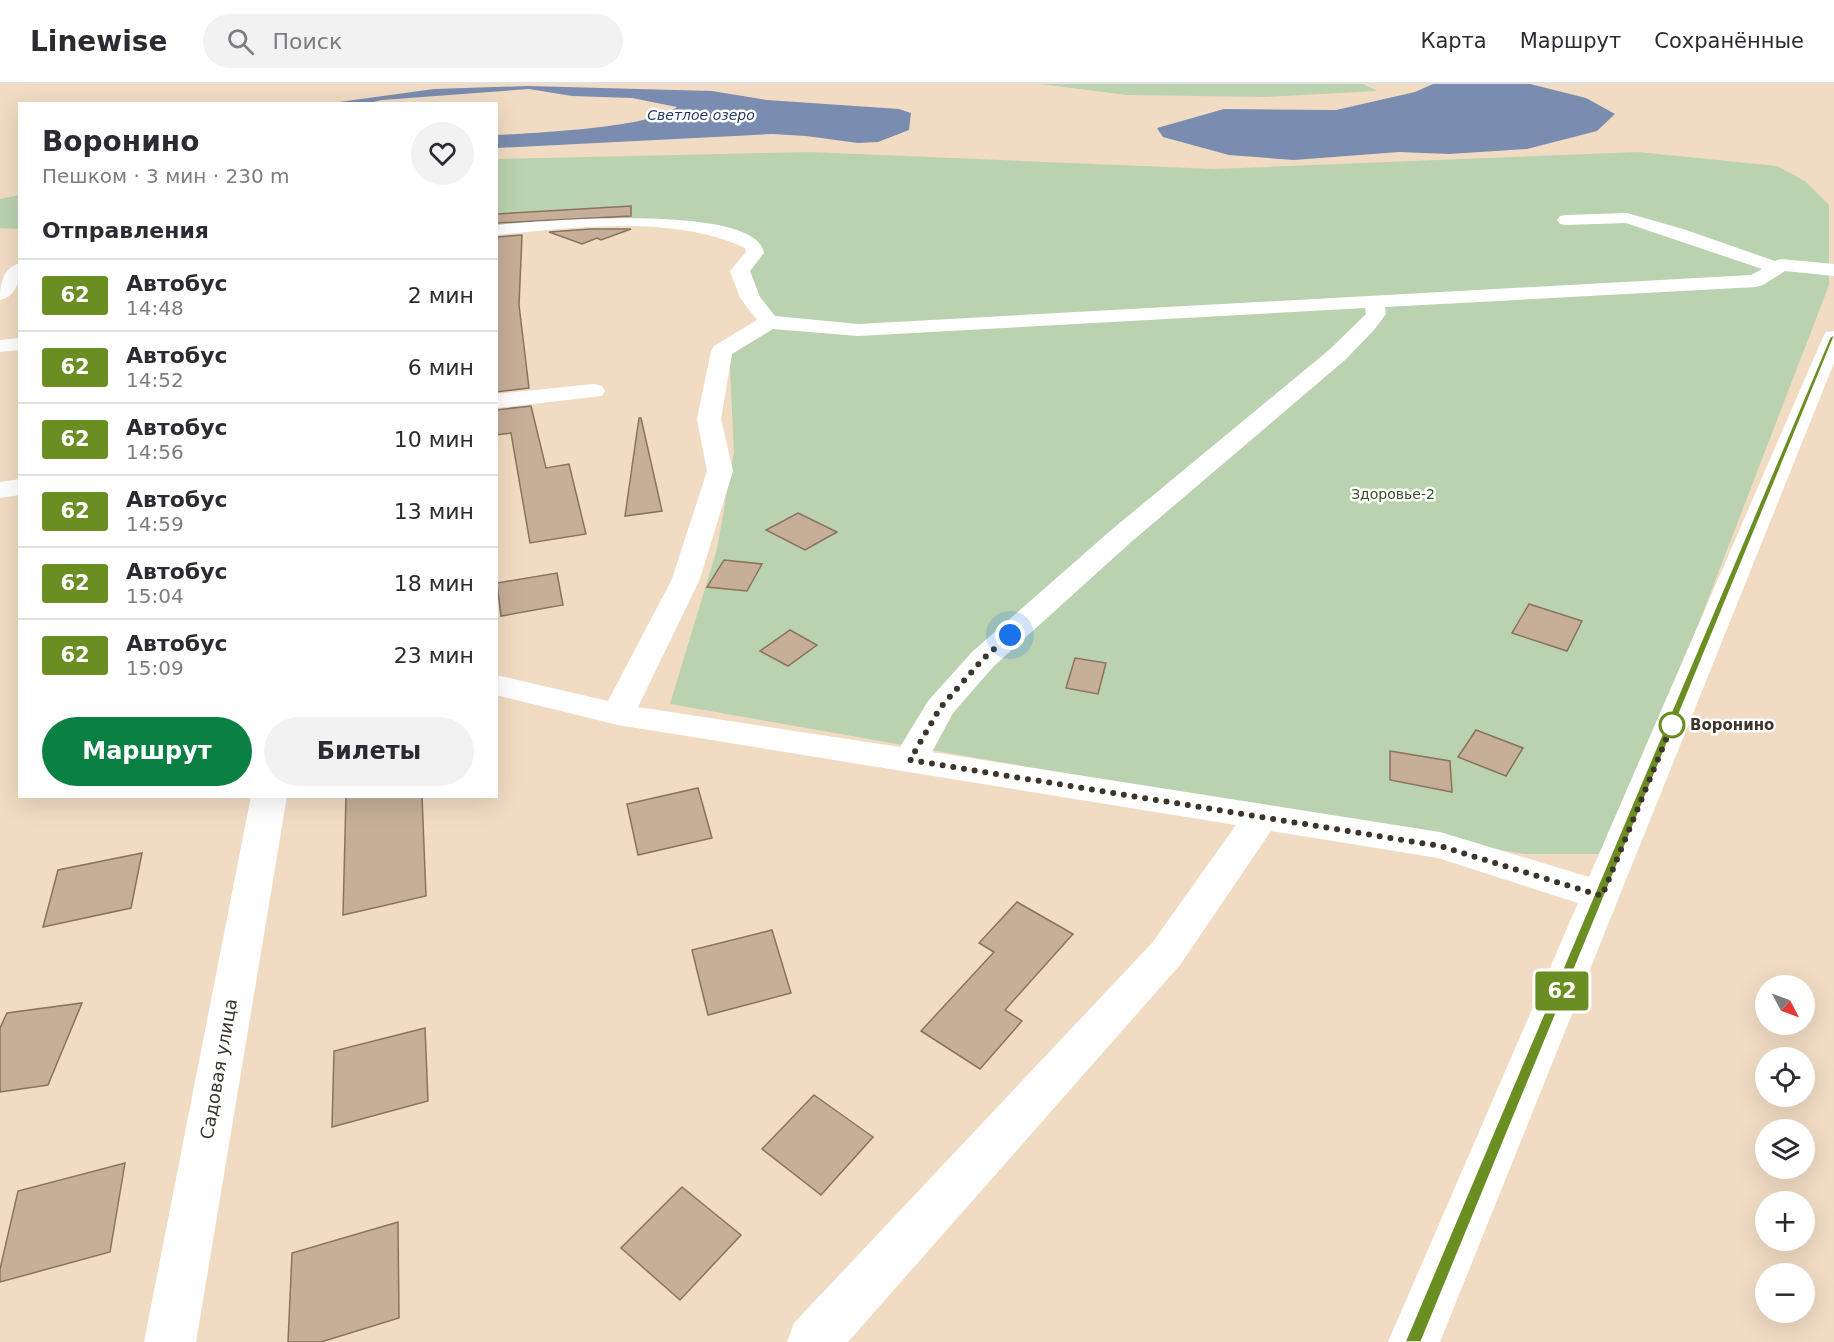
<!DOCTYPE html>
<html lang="ru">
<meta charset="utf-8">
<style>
:root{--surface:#fff;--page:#f2f2f3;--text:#2b2b33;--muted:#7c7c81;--line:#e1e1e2;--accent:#0b8043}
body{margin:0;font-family:"DejaVu Sans",sans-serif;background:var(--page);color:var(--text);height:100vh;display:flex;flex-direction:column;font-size:22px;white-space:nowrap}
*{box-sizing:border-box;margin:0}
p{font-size:20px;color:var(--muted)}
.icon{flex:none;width:33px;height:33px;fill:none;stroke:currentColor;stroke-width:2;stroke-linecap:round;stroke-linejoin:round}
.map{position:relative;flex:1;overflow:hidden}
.side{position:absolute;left:18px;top:18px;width:480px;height:696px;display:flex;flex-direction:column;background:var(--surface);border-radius:0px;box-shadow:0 6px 24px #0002}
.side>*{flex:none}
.badge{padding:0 12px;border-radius:4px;font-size:21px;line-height:39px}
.needle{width:39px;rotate:131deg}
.buttons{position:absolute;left:1755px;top:891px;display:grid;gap:12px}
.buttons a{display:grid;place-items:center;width:60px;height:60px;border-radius:50%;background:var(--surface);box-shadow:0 6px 24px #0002;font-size:30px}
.you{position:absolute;width:30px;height:30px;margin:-15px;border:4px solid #fff;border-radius:50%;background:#1a73e8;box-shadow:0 0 0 9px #1a73e833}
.map>.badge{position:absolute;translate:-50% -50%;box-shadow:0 0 0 3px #fff}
h2{padding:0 24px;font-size:22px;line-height:54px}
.round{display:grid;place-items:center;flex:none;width:63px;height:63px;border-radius:32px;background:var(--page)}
.summary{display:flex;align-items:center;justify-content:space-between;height:102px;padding:0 24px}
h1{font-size:28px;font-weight:800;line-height:45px}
.primary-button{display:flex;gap:12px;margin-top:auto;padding:12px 24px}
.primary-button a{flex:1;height:69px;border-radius:36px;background:var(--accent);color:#fff;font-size:24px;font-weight:800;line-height:69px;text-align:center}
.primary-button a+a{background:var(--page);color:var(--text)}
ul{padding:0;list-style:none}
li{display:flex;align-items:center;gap:18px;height:72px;padding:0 24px;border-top:2px solid var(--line)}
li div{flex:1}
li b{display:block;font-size:22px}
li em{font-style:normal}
li .badge{min-width:66px;font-weight:700;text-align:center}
header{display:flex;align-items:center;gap:36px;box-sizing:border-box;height:84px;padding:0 30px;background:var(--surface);border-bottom:2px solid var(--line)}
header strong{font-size:28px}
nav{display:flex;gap:33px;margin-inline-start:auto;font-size:21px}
.search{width:420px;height:54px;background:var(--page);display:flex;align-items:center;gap:15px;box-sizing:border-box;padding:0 21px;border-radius:33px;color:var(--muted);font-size:22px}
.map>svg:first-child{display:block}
.green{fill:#bad2b0}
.water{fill:#7a8caf}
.building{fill:#c6ae98;stroke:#89735f;stroke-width:1.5}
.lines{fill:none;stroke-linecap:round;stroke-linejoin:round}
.minor{fill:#fff;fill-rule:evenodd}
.line{fill:#6b8e23;stroke:#fff;stroke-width:1.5}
.walk{stroke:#3d342b;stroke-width:6;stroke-dasharray:0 10.8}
.stop-dot{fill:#fff;stroke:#6b8e23;stroke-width:3}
.labels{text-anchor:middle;stroke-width:5;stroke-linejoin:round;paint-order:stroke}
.far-water-label{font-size:14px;font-style:italic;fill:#213866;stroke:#fff}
.far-park-label{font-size:14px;fill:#335422;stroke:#fff}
.stop-label{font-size:15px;font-weight:bold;fill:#3d342b;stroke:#fff;text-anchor:start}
.near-street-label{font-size:18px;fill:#3d342b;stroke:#fff}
</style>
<header>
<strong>Linewise</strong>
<div class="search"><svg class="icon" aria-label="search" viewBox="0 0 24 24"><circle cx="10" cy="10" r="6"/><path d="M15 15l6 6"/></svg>Поиск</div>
<nav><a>Карта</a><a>Маршрут</a><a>Сохранённые</a></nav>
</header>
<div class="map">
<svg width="1834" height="1258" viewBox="0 0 1834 1258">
<rect width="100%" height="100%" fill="#f1dbc3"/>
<path class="green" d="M1040 0H1363L1377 7 1266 13 1127 11Z
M809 68 1215 85 1638 68 1777 82 1805 97 1829 121V201L1610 770H1524L670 620 717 465 734 368 729 266 768 243 748 187 763 167 758 159 745 152 699 140 497 143V75Z
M19 111V145L0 144V115Z"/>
<path class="water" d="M1433 0H1530L1586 14 1615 30 1597 47 1527 65 1449 70 1399 68 1294 76 1229 71 1163 53 1157 44 1224 25 1336 26 1415 8Z
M528 2 712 7 767 16 899 25 911 29 909 46 878 58 858 59 806 52 772 50 497 64V51C533 49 652 44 677 23L632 14 572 12 529 5 382 16 369 19H332L434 5Z"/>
<path class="building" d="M631 122V132L496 139V130Z
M590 145H631L601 156 597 154 582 160 549 148Z
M522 151 519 221 529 304 496 308V153Z
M531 322 546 384 569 380 586 450 530 459 511 349 496 351V326Z
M639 334H641L662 427 625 432Z
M798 429 837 448 805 466 766 446Z
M724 476 762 480 747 507 707 503Z
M557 489 563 521 501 532 497 499Z
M1529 520 1582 537 1567 567 1512 549Z
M790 546 817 561 788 582 760 567Z
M1075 574 1106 579 1098 610 1066 604Z
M1476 646 1523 664 1506 692 1458 673Z
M1390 667 1450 677 1452 708 1390 696Z
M698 704 712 754 638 771 627 720Z
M346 712H422L426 812 343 831Z
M142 769 131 824 43 843 58 786Z
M1017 818 1073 850 1005 926 1022 937 980 985 921 947 994 868 979 859Z
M772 846 791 909 708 931 692 866Z
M82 919 48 1001 0 1008V944L7 929Z
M425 944 428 1017 332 1043 334 967Z
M814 1011 873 1053 821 1111 762 1065Z
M125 1079 110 1168 0 1198V1185L18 1107Z
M682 1103 741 1151 680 1216 621 1164Z
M398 1138 399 1234 321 1258H288L292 1169Z"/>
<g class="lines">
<path class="minor" d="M1627 129 1683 145 1775 177 1781 175 1834 180V192L1785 187 1763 201 1756 203 1385 223 1386 230 1374 246 1345 276 1130 459 994 582 953 629 932 668 1440 748 1589 793 1823 253 1826 248 1834 247V279L1440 1258H1388L1578 819 1438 774 1271 747 1180 881 848 1258H787L794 1239 1152 859 1236 741 618 641 496 611V591L608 617 672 495 707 387 697 335 711 267 714 262 757 236 740 214 730 187 746 168 745 164C670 130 576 144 496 151V141C537 137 757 118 764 169L750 187 760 213 775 232 858 240 1751 191 1762 185 1626 139 1566 141 1560 140 1557 136 1560 132 1566 131ZM1365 224 1366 230 1329 266 1110 447 972 568 928 617 900 663 638 623 700 495 733 387 721 335 732 270 773 245 858 252Z
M20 179C20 195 18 212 0 216 0 201 2 184 20 179Z
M20 254V266L0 268V256Z
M594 300 602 302 605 307 602 312 496 324V310Z
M20 395V411L0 414V398Z
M251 712H287L196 1258H144Z"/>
</g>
<path class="line" d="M1834 251V253L1421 1258H1405L1408 1251 1830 253Z"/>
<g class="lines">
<path class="walk" d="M1010 551 983 575 940 624 910 676 1440 762 1602 812 1672 641"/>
</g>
<circle class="stop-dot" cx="1672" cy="641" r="12"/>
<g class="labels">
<g class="far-water-label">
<text x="701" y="36">Светлое озеро</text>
</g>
<g class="far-park-label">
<text x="1393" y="415">Здоровье-2</text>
</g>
<g class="stop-label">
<text x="1690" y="646">Воронино</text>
</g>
<g class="near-street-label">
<text transform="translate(219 985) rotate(-80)" y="6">Садовая улица</text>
</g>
</g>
</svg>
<div class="buttons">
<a><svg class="needle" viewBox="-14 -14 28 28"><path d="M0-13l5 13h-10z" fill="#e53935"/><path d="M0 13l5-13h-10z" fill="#7c7c81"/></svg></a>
<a><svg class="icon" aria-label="locate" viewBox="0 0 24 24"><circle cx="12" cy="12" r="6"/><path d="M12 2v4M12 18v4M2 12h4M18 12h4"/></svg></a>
<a><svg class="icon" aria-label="layers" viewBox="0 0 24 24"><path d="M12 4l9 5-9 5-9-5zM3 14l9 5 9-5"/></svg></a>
<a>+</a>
<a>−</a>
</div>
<div class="you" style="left:1010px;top:551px"></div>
<b class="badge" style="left:1562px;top:907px;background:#6b8e23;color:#fff">62</b>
<section class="side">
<div class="summary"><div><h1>Воронино</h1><p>Пешком · 3 мин · 230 m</p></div><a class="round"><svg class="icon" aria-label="heart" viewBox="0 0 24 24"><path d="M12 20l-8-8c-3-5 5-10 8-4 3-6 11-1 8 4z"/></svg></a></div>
<h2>Отправления</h2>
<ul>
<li><span class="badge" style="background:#6b8e23;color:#fff">62</span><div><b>Автобус</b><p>14:48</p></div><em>2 мин</em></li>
<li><span class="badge" style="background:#6b8e23;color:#fff">62</span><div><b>Автобус</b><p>14:52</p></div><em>6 мин</em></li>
<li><span class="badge" style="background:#6b8e23;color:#fff">62</span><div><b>Автобус</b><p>14:56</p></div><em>10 мин</em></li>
<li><span class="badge" style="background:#6b8e23;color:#fff">62</span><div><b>Автобус</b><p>14:59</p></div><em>13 мин</em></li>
<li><span class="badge" style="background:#6b8e23;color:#fff">62</span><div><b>Автобус</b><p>15:04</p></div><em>18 мин</em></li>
<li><span class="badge" style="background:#6b8e23;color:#fff">62</span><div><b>Автобус</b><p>15:09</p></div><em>23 мин</em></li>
</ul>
<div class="primary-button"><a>Маршрут</a><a>Билеты</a></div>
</section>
</div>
